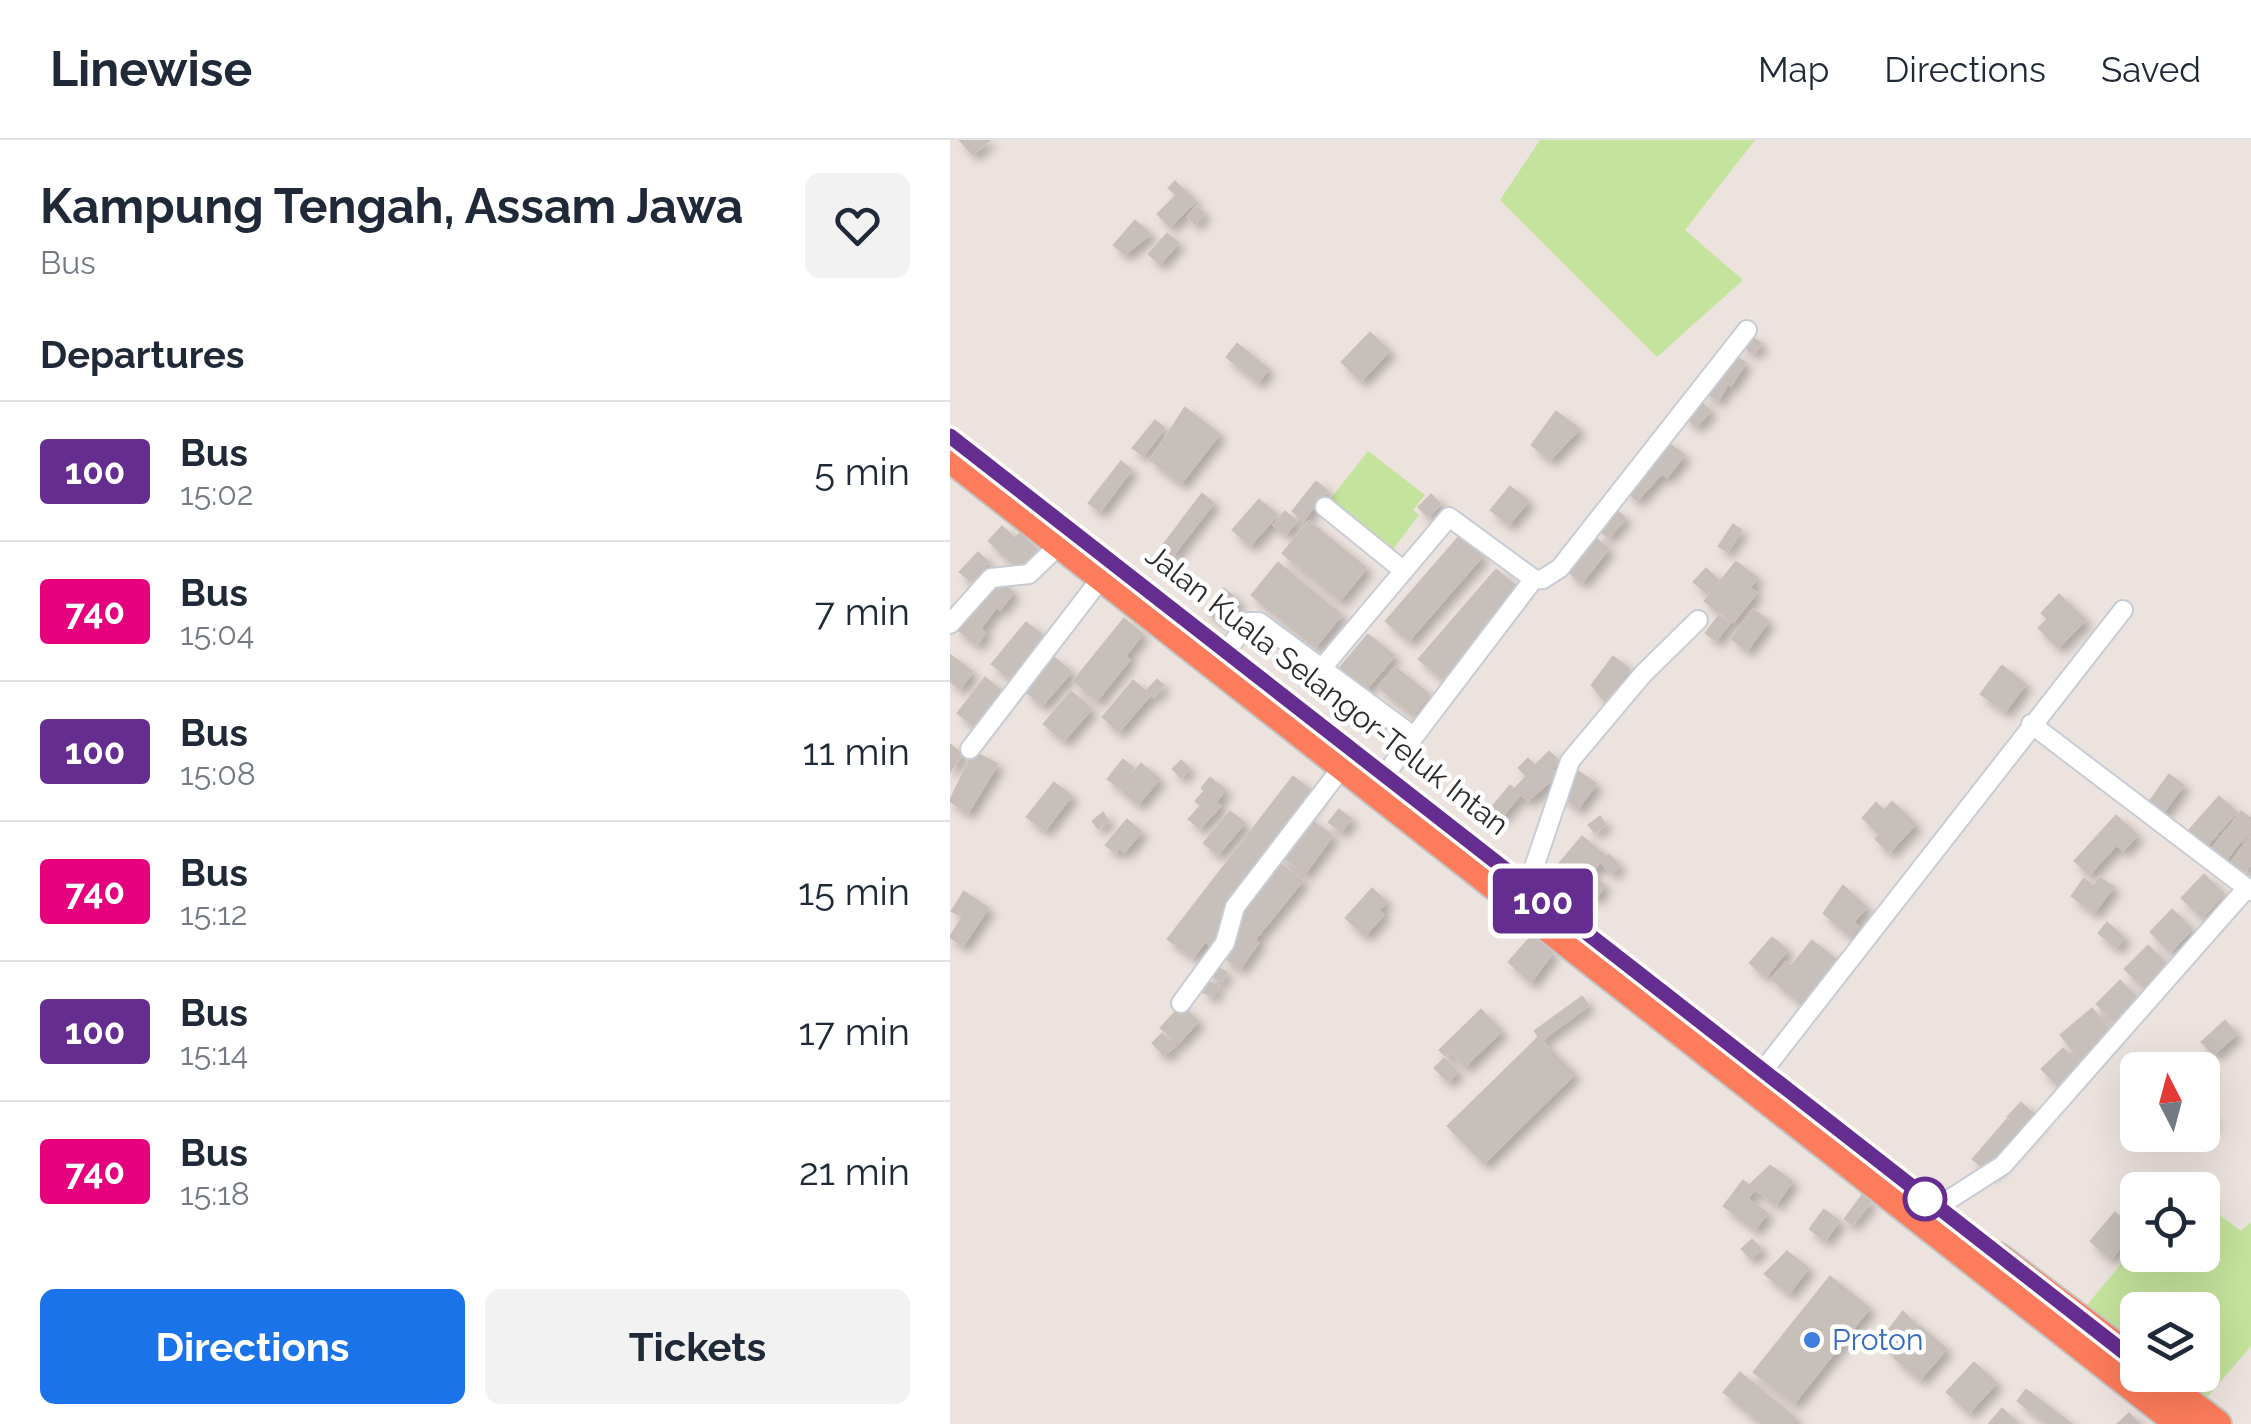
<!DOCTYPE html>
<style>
:root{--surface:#fff;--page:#f2f2f3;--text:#1f2937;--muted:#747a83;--line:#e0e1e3;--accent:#1a73e8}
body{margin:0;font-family:Raleway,sans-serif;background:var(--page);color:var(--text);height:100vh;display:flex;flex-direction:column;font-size:38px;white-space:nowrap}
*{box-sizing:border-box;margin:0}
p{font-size:32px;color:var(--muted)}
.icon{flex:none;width:55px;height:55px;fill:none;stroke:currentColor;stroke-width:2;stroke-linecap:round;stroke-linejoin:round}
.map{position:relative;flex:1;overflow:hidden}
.panel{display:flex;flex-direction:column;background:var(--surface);width:950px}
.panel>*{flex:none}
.badge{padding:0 20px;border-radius:8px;font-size:35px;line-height:65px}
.needle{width:65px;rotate:354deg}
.controls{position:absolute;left:1170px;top:912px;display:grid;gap:20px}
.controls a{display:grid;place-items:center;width:100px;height:100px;border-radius:15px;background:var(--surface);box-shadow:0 10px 40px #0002;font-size:50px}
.map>.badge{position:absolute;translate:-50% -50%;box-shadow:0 0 0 5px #fff}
h2{padding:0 40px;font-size:38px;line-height:90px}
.round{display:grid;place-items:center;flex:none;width:105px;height:105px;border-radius:15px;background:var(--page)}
.overview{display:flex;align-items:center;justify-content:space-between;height:170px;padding:0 40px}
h1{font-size:48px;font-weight:700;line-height:75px}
.action{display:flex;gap:20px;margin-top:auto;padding:20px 40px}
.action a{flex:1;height:115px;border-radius:15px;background:var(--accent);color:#fff;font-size:40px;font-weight:700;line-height:115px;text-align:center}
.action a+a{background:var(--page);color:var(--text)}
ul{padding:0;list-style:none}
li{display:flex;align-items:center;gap:30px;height:140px;padding:0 40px;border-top:2px solid var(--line)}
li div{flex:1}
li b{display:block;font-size:38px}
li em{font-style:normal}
li .badge{min-width:110px;font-weight:700;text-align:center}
header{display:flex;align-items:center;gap:60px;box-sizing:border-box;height:140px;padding:0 50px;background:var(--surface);border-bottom:2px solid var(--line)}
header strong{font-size:48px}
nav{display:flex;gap:55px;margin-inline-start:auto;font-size:35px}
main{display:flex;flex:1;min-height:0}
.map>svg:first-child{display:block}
.green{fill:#c4e39c}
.building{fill:#c6bfba;stroke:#c9bfb8;stroke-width:2.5;filter:url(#shadow)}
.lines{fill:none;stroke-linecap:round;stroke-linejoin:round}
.minor-casing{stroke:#c7ccd5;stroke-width:22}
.highway-casing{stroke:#c4c4c4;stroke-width:32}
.minor{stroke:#fff;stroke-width:18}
.highway{stroke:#fc7c5b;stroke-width:28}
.line-casing{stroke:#fff;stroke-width:22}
.line{stroke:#662d91;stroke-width:15}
.stop-dot{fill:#fff;stroke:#662d91;stroke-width:5}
.shop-dot{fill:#3f7fe0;stroke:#fff;stroke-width:4}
.labels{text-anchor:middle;stroke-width:9;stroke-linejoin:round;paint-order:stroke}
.street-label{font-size:30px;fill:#2c2c2c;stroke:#fff}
.shop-label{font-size:30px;fill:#366cbe;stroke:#fff;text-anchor:start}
</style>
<header>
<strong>Linewise</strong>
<nav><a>Map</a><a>Directions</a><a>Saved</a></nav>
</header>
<main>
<section class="panel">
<div class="overview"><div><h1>Kampung Tengah, Assam Jawa</h1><p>Bus</p></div><a class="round"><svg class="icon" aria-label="heart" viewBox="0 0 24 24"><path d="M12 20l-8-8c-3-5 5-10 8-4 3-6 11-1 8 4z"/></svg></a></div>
<h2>Departures</h2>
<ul>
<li><span class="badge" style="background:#662d91;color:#fff">100</span><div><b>Bus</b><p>15:02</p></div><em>5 min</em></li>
<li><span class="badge" style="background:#e6007e;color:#fff">740</span><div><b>Bus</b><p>15:04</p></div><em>7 min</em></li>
<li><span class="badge" style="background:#662d91;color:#fff">100</span><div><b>Bus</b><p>15:08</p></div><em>11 min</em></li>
<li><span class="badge" style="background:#e6007e;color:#fff">740</span><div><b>Bus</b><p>15:12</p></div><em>15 min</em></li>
<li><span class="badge" style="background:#662d91;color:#fff">100</span><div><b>Bus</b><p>15:14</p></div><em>17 min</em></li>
<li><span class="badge" style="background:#e6007e;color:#fff">740</span><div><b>Bus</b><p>15:18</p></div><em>21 min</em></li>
</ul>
<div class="action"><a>Directions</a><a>Tickets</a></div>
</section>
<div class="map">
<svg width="1301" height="1284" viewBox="0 0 1301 1284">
<defs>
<filter id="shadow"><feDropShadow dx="6" dy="6" stdDeviation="5" flood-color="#0004"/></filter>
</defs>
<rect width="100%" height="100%" fill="#ede3de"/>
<path class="green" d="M590 0H805L735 90 793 140 707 217 550 60Z
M418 311 475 355 463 370 469 375 442 411 378 362Z
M1253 1062 1291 1091 1301 1082V1206L1254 1261 1222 1235H1252V1170H1188L1187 1207 1137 1165 1187 1105 1188 1115H1252Z"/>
<path class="building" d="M10 0H39L23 14Z
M225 42 245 61 220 86 208 74 227 55 219 48Z
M246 67 254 73 245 84 238 77Z
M185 81 200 94 175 114 164 105Z
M217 94 228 103 210 123 199 114Z
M420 193 439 211 411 240 392 222Z
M799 195 811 204 804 213 792 205Z
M287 204 318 229 308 242 277 217Z
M781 214 795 223 781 245 767 236Z
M765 237 777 245 768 260 755 252Z
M748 260 760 271 746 286 735 276Z
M235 268 269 294 231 343 201 320Z
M606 272 629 289 600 319 582 305Z
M205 281 214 288 193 315 183 308Z
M716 302 734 315 717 337 700 324Z
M171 322 181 330 150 371 139 363Z
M699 326 710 335 687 360 677 351Z
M366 342 377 351 353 380 343 371Z
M560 347 578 361 559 384 541 370Z
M252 354 263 363 223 415 212 407Z
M481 355 490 364 478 376 469 367Z
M309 360 327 375 300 405 283 390Z
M667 371 675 378 658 397 650 390Z
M335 372 346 381 336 394 324 385Z
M359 382 416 428 390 460 333 413Z
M783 385 791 390 777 411 769 406Z
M52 387 65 399 70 394 90 413 72 432 39 401Z
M510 396 532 416 459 500 436 481Z
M645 398 658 409 632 442 618 431Z
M28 413 38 422 21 441 10 432Z
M786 422 807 438 799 448 806 453 783 482 755 461Z
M328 423 391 475 365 507 302 455Z
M756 429 768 440 757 453 744 442Z
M546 430 569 449 492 538 469 519Z
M51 442 63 453 50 469 37 458Z
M274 449 289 462 271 483 256 469Z
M1109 455 1135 480 1108 507 1089 488 1098 479 1092 473Z
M32 456 46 467 30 489 35 493 27 504 7 489Z
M803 470 818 481 797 510 782 499Z
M769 476 779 483 766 500 756 493Z
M174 479 192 494 175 516 179 520 147 560 124 541Z
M76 483 96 498 59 537 42 524Z
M418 495 444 516 416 549 390 528Z
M0 515 22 532 10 548 0 541Z
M103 517 121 532 92 565 75 550Z
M663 517 679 529 655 561 642 545Z
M1052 526 1075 544 1055 571 1031 554Z
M446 528 479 555 463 575 429 547Z
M35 538 55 554 29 589 8 573Z
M207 540 213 545 204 556 198 550Z
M183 541 200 555 169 591 153 577Z
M121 552 141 569 114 600 94 584Z
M0 605 12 614 0 631Z
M599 612 609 621 601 629 607 635 578 660 566 648 577 636 569 628 578 619 585 626Z
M26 613 47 624 43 632 22 620Z
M20 620 42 633 18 672 0 661Z
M173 620 183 628 168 646 158 639Z
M231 621 239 628 231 637 223 629Z
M191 624 209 639 188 664 170 648Z
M629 632 646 644 628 668 611 655Z
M1219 635 1233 645 1212 674 1198 664Z
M343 637 368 656 267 786 275 791 263 807 255 801 243 817 218 799Z
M260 638 275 650 267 660 252 648Z
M104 643 121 656 95 690 77 677Z
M560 646 570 654 551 677 541 669Z
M254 652 270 666 262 675 246 661Z
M1269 657 1286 672 1255 707 1238 692Z
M942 662 965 684 939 712 926 699 930 694 913 678 926 663 934 671Z
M250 667 260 676 250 688 239 679Z
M389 670 401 679 391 691 379 682Z
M280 672 294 683 268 714 254 703Z
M1291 672 1301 679V689L1292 701 1277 691Z
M153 673 158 681 148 688 143 681Z
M1166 676 1187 695 1173 710 1167 704 1139 734 1125 721Z
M650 677 655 684 645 692 639 685Z
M359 679 382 696 355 733 332 716Z
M177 680 191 692 174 712 169 707 165 712 156 705Z
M1275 692 1289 702 1274 722 1260 712Z
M632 697 655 716 628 748 605 729Z
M1300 697 1301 723 1296 731 1282 722Z
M659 715 669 726 662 733 651 722Z
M328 722 352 741 305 799 281 780Z
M1254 735 1274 754 1252 777 1232 758Z
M642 737 654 745 646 758 634 750Z
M1150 738 1163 747 1144 772 1122 756 1134 739 1144 747Z
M893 746 916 767 903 782 908 787 900 796 874 773Z
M422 749 436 762 428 770 433 775 415 795 396 778Z
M14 752 38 768 13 805 0 797 13 777 2 771Z
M1222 770 1242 789 1220 811 1201 792Z
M1157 783 1174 798 1166 807 1149 793Z
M291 791 308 803 290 828 273 816Z
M582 796 602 813 581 842 559 822Z
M822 798 837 810 816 836 800 823Z
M862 801 889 822 854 865 822 839 836 823 841 827Z
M1198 806 1216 824 1194 847 1175 829Z
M263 826 276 832 272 841 259 835Z
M1170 841 1187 858 1164 881 1147 864Z
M258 842 268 846 263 856 253 852Z
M632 857 638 865 591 900 585 891Z
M231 866 248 881 228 903 211 888Z
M1142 869 1162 894 1131 920 1111 895Z
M531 870 551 891 515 926 500 911 495 915 490 910Z
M1275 881 1286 894 1264 914 1252 902Z
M212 894 225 906 214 915 203 903Z
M588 898 624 934 534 1023 498 986Z
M1113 909 1132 927 1111 948 1092 929Z
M1246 917 1257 931 1252 935V930H1231Z
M494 919 507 932 498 941 485 928Z
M1071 963 1089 979 1076 994 1058 977Z
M1252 971 1263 979 1254 991 1252 990Z
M1057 980 1074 994 1040 1033 1023 1019Z
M820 1026 842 1041 826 1064 800 1045Z
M793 1041 804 1049 797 1059 817 1073 805 1089 774 1066Z
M912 1056 920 1062 902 1084 895 1079Z
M874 1070 889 1081 875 1100 860 1089Z
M1165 1073 1185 1090 1161 1118 1141 1101Z
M802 1100 811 1109 801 1118 792 1109Z
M837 1112 858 1128 839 1153 815 1134Z
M880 1137 919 1168 844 1263 804 1232Z
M953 1172 968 1187 943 1212 931 1200Z
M970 1187 996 1209 970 1239 944 1217Z
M1024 1223 1046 1243 1019 1272 997 1252Z
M790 1233 846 1279 842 1284H813L774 1252Z
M1076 1250 1121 1284H1099L1068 1261Z
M1052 1269 1068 1284H1039Z
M1179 1274 1189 1284H1168Z"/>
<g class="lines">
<defs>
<path id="minor" d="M375 367 454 431
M582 440 593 439 610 428 797 190
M0 484 41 438 79 434 110 404
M276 512 298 482H309L462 595
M372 528 499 377 581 437 580 444 434 636
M1081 584 1301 751
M20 609 152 437
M577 748 620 621 693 534 748 480
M231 863 275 803 285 767 393 626
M812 932 1173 470
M986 1068 1053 1025 1297 748"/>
<path id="highway" d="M0 318 1230 1284
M1048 1117 1188 1223
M1203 1235 1267 1284"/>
</defs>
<use href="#minor" class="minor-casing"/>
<use href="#highway" class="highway-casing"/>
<use href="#minor" class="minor"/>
<use href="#highway" class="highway"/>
</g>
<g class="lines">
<defs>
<path id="line" d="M0 296 1188 1223"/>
</defs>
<use href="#line" class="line-casing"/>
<use href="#line" class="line"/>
</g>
<circle class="stop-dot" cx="975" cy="1059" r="20"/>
<circle class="shop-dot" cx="862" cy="1200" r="10"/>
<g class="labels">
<g class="street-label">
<text transform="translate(377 550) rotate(38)" y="10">Jalan Kuala Selangor-Teluk Intan</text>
</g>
<g class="shop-label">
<text x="882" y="1210">Proton</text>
</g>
</g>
</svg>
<div class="controls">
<a><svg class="needle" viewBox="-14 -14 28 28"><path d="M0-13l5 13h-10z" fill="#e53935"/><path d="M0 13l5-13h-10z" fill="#747a83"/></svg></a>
<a><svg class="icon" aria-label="locate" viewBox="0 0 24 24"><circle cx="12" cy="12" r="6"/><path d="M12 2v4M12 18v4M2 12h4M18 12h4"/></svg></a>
<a><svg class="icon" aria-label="layers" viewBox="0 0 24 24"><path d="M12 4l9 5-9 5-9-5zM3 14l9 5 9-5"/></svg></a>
</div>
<b class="badge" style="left:593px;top:761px;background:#662d91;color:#fff">100</b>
</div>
</main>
